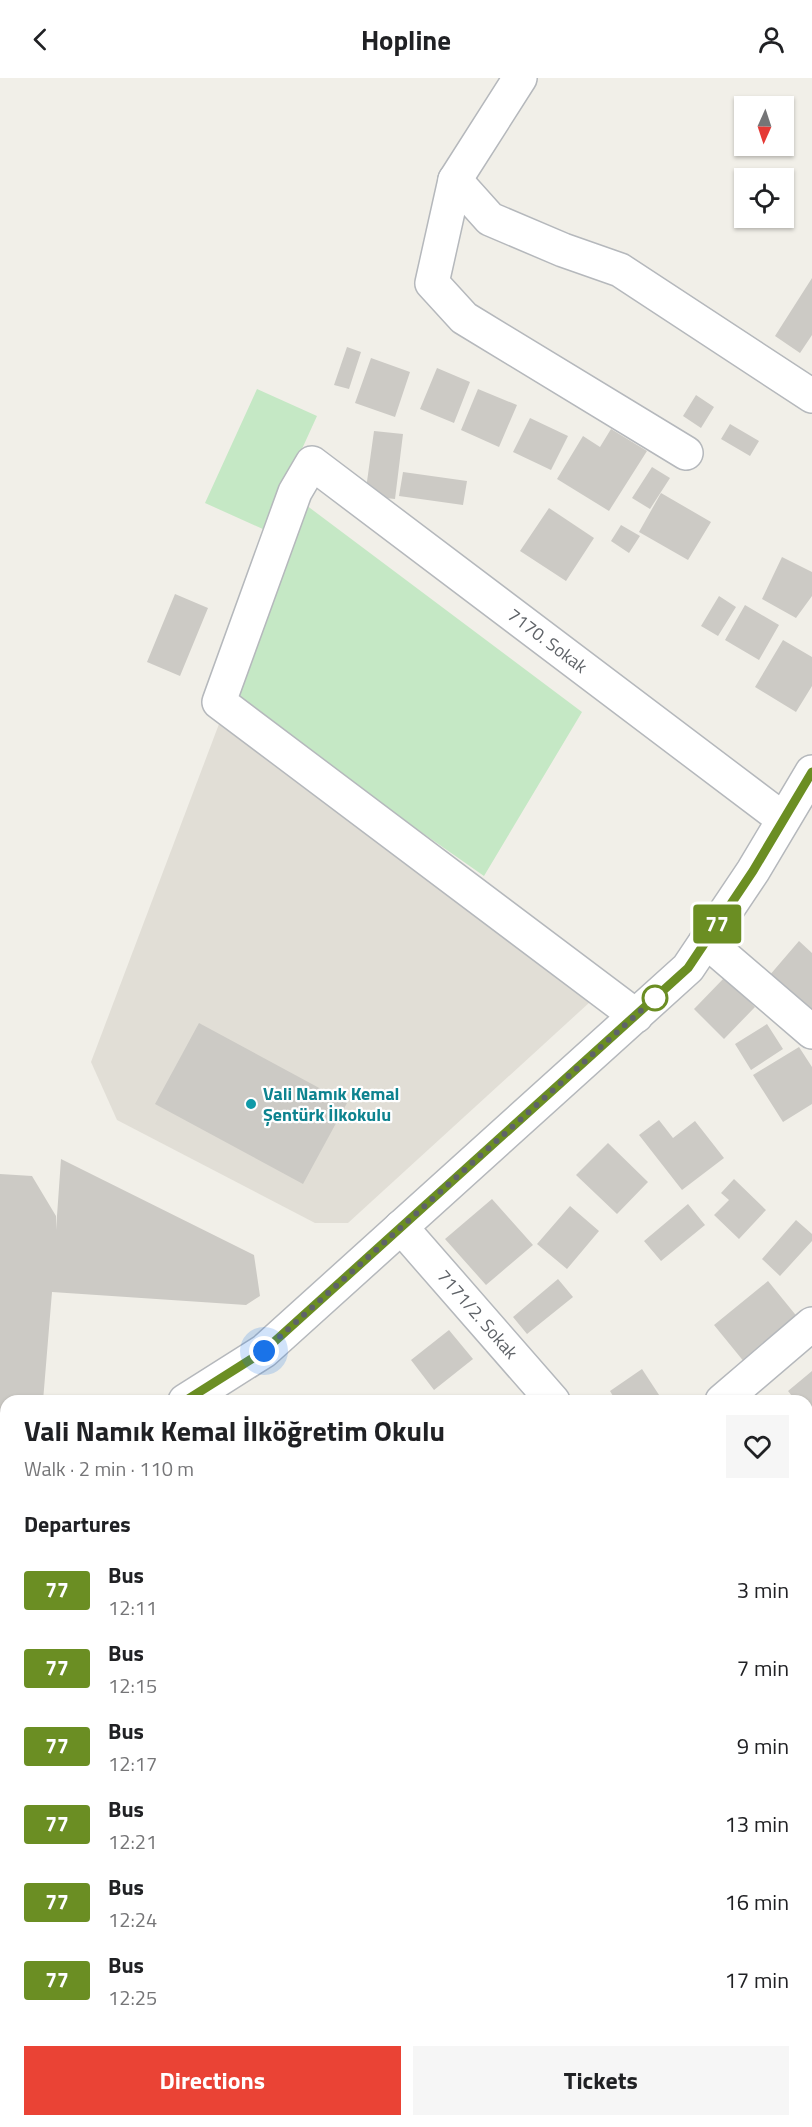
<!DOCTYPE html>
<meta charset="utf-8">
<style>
:root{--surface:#fff;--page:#f6f6f6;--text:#202124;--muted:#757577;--accent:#ea4335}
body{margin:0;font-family:"Titillium Web",sans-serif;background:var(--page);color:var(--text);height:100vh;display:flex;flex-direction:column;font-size:22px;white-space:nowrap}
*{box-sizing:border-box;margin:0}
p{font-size:20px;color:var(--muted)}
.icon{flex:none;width:33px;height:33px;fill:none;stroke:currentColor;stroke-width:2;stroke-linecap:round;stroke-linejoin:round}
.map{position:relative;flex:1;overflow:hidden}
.sheet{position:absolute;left:0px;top:1317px;width:813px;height:732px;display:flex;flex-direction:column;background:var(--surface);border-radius:18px 18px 0 0;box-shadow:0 2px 4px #0004}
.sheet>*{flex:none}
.badge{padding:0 12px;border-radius:4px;font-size:21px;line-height:39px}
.needle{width:39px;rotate:183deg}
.tools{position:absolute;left:734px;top:18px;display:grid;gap:12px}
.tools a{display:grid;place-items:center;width:60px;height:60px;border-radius:0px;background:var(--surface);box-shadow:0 2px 4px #0004;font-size:30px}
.you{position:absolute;width:30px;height:30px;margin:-15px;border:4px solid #fff;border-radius:50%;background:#1a73e8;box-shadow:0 0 0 9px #1a73e833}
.map>.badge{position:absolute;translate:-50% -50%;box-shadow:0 0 0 3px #fff}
h2{padding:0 24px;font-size:22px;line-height:54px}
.round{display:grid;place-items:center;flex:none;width:63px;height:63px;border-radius:0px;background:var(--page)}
.overview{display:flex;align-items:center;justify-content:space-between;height:102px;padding:0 24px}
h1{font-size:28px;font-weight:700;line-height:45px}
.cta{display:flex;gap:12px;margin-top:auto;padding:12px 24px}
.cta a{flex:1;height:69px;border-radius:0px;background:var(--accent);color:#fff;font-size:24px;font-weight:700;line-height:69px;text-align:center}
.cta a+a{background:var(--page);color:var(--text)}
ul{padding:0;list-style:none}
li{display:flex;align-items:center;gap:18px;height:78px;padding:0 24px}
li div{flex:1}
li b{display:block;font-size:22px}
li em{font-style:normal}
li .badge{min-width:66px;font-weight:700;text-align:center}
header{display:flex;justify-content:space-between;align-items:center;height:78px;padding:0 24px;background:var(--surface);font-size:27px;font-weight:700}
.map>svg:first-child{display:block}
.education{fill:#e1ded6}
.green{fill:#c5e8c5}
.building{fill:#cccac5}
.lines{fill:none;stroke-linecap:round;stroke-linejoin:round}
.minor-casing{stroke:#b5b8bc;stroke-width:36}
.path{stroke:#9cc7a9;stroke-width:4;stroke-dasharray:6 3;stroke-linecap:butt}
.minor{stroke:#fff;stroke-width:33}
.line-casing{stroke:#fff;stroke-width:14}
.line{stroke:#6b8e23;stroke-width:9}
.walk{stroke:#5f6368;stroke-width:6;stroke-dasharray:0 10.8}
.stop-dot{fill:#fff;stroke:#6b8e23;stroke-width:3}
.culture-dot{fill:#0f9aa8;stroke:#fff;stroke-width:2}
.labels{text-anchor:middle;stroke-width:4.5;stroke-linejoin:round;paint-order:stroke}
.street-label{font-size:18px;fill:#5f6368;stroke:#fff}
.culture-label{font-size:18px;font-weight:bold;fill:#0d838f;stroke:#fff;text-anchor:start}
</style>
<header><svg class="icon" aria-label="back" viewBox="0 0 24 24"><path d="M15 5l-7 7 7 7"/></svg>Hopline<svg class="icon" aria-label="person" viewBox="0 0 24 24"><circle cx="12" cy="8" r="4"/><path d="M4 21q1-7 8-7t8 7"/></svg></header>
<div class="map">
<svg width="812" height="2049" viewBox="0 0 812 2049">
<rect width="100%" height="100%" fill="#f1efe8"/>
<path class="education" d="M219 646 590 924 348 1145H315L117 1042 91 984Z"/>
<path class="green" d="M257 311 317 338 265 452 205 425Z
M298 421 582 634 484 798 231 621Z"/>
<path class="building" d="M812 200V257L800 275 775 258Z
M347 269 361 274 349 311 334 307Z
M371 280 410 294 395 339 355 325Z
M437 290 470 304 454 345 420 331Z
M478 311 517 327 499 369 461 352Z
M696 317 714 329 701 350 683 338Z
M530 340 568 358 551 392 513 374Z
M730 346 759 363 750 378 721 361Z
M611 351 647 373 609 433 557 401 583 358 600 369Z
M374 353 403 356 395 421 365 418Z
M652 389 670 400 650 431 632 420Z
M403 394 467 403 463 427 399 418Z
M661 415 711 444 688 482 639 454Z
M549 430 594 460 566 503 520 473Z
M621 447 640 458 629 475 611 463Z
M782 479 812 494V518L796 540 762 521Z
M175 516 208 530 180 598 147 584Z
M719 518 736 529 718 558 701 548Z
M745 527 779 547 759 582 725 562Z
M783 562 812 579V608L796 634 755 609Z
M799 863 812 875V935L769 898Z
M725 899 755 929 724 961 694 931Z
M199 945 347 1025 303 1106 155 1026Z
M767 946 783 971 751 992 735 966Z
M799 969 812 989V1026L783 1044 753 997Z
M659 1042 673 1060 695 1043 724 1080 682 1112 639 1057Z
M608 1065 648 1104 617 1136 576 1097Z
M61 1081 254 1177 260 1218 246 1227 52 1214 43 1323H6V1361L0 1360V1096L32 1098 56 1138V1152Z
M734 1101 766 1132 739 1161 714 1137 729 1122 721 1115Z
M492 1121 533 1167 486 1207 445 1161Z
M688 1126 705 1147 661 1183 644 1163Z
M570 1128 599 1153 567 1191 537 1166Z
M796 1142 812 1156V1163L780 1198 762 1181Z
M558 1201 573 1219 527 1256 513 1239Z
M768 1203 799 1241 745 1285 714 1247Z
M449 1252 473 1281 434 1312 411 1282Z
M642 1291 663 1323H616L610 1313Z
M812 1293V1342L807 1336V1323H796L788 1313Z
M465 1317 471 1323H458Z
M812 1469V1499L807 1503V1473Z
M807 1691 812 1698V1707L807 1711Z
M6 1723V1754L0 1746V1727Z
M6 1851V1879L0 1884V1855Z
M807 1852 812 1858V1883L807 1887Z
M0 1922 6 1927V1948L0 1955Z
M807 1974 812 1979V2049L805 2043H807Z
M6 2002V2043H32L26 2049H0V2009Z
M202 2043H233L230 2049H213Z
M454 2043H477L470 2049H459Z
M530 2043H590L595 2049H534Z
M604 2043H655L648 2049H609Z
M745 2043 751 2049H739Z"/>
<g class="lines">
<defs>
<g id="minor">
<path d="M520 0 455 102 432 205 464 240 686 375"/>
<path d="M455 102 490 141 563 172 620 192 812 318"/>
<path d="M706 863 812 954"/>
<path id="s1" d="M636 938 219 624 295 414 312 385 783 741"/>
<path id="s2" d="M401 1149 553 1323"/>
<path d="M185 1323 264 1273 688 890 753 793 812 694"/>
<path d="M722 1323 812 1246"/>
<path d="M0 1442 6 1438"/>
<path d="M807 1566 812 1562"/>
<path d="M807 1604 812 1611"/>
<path d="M0 1841 6 1836"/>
<path d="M807 1967 812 1964"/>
<path d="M297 2049 303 2043"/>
<path d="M708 2049 715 2043"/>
</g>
</defs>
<use href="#minor" class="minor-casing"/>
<path class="path" d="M517 2043 521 2049"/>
<use href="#minor" class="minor"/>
</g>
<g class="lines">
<defs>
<path id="line" d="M185 1323 264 1273 688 890 753 793 812 694"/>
</defs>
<use href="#line" class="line-casing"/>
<use href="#line" class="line"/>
<path class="walk" d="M264 1273 655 920"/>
</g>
<circle class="stop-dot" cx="655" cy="920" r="12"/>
<circle class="culture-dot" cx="251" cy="1026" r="6"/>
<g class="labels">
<g class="street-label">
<text dy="6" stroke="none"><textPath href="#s1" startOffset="1074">7170. Sokak</textPath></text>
<text dy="6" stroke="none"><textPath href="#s2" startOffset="116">7171/2. Sokak</textPath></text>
</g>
<g class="culture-label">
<text x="263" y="1022">Vali Namık Kemal<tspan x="263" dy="21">Şentürk İlkokulu</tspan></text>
</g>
</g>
</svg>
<div class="tools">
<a><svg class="needle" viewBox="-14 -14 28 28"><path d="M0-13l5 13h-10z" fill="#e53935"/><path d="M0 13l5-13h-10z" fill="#757577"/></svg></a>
<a><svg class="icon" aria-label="locate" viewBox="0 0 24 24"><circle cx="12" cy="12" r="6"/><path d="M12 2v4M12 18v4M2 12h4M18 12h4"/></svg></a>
</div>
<div class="you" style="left:264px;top:1273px"></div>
<b class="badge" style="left:717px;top:846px;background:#6b8e23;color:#fff">77</b>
<section class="sheet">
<div class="overview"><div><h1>Vali Namık Kemal İlköğretim Okulu</h1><p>Walk · 2 min · 110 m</p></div><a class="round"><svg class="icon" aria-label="heart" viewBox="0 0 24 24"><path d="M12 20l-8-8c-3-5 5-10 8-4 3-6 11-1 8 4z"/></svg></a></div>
<h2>Departures</h2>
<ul>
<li><span class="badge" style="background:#6b8e23;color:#fff">77</span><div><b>Bus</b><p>12:11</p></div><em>3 min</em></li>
<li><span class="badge" style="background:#6b8e23;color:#fff">77</span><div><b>Bus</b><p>12:15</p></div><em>7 min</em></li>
<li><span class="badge" style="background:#6b8e23;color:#fff">77</span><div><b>Bus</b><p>12:17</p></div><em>9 min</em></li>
<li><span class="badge" style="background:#6b8e23;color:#fff">77</span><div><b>Bus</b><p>12:21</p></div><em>13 min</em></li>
<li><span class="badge" style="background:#6b8e23;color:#fff">77</span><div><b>Bus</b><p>12:24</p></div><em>16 min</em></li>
<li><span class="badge" style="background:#6b8e23;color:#fff">77</span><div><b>Bus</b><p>12:25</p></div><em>17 min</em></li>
</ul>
<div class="cta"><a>Directions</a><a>Tickets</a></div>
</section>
</div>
